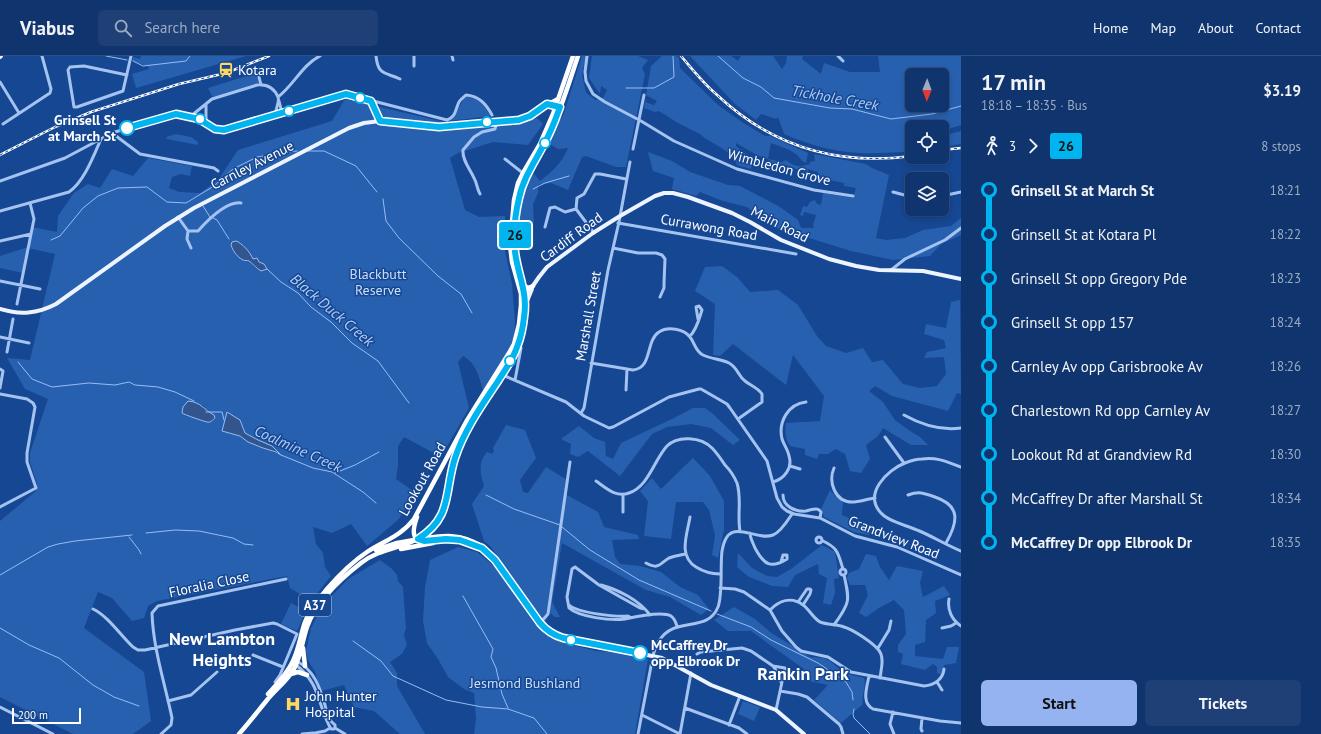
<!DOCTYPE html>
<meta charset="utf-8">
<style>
:root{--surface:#10356e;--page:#1e4076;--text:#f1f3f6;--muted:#9cabc2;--line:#305081;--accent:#95b2f1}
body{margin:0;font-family:"PT Sans",sans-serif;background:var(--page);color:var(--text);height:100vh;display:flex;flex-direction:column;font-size:15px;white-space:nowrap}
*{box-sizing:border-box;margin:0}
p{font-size:13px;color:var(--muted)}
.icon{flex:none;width:22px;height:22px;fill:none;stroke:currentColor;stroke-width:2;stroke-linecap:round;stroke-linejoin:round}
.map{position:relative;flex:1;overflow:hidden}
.details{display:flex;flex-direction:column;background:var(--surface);width:360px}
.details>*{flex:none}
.badge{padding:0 8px;border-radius:3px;font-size:14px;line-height:26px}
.needle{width:26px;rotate:181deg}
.fabs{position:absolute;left:905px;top:12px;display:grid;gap:8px}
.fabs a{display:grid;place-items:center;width:44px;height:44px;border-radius:6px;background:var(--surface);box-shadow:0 2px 6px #0003,0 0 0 1px var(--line);font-size:20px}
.scale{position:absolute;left:12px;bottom:10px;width:69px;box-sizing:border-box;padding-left:4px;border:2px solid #fff;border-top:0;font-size:11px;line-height:14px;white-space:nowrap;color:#fff;-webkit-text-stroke:3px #164792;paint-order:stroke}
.map>.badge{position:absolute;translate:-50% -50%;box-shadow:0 0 0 2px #fff}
.legs{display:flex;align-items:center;gap:6px;height:44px;padding:0 20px;font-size:13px}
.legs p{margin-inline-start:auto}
.summary{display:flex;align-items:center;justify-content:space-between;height:68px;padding:0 20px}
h1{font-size:22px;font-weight:600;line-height:30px}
.cta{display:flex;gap:8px;margin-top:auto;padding:8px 20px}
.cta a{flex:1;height:46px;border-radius:6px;background:var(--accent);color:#111;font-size:16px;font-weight:600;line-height:46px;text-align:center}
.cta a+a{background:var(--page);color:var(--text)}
ul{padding:0 20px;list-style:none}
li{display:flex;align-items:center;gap:14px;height:44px;font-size:15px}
li i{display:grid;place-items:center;width:6px;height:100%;margin:0 5px;background:currentColor}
li i::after{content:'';width:10px;height:10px;margin:-5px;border:3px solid;border-radius:50%;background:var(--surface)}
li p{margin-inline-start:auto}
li:first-child i{background:linear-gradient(#0000 50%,currentColor 0)}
li:last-child i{background:linear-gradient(currentColor 50%,#0000 0)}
header{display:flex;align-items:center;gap:24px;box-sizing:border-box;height:56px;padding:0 20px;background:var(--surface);border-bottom:1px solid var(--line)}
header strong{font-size:19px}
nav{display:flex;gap:22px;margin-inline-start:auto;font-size:14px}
.search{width:280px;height:36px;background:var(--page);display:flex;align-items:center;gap:10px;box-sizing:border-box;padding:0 14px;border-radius:6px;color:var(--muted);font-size:15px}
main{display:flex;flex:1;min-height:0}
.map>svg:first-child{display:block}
.green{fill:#2860b0;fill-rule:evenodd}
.water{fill:#32558d;stroke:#96bdf3}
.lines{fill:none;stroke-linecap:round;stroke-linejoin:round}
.stream{stroke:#96bdf3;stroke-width:1}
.minor{stroke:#a4c3f1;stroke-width:3}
.major{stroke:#edf3ff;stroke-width:4}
.highway{stroke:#fff;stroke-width:4.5}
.rail-casing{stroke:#fff;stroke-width:2.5}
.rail{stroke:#164792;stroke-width:1;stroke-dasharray:3;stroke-linecap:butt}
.line-1-casing{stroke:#fff;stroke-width:9}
.line-1{stroke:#00b5ef;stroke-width:6}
.stop-1-dot{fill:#fff;stroke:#00b5ef;stroke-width:2}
.labels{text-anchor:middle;stroke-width:3;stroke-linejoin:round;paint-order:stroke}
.shield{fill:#164792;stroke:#b9c8de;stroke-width:1}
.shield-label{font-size:13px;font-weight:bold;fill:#fff}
.poi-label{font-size:14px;fill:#fff;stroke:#164792;text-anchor:start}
.stop-label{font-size:14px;font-weight:bold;fill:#fff;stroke:#164792;text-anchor:end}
.street-label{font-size:14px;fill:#fff;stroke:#164792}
.park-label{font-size:14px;fill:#cadffc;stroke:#164792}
.water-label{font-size:15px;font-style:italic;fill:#b0cef8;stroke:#164792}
.district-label{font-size:18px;font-weight:bold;fill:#fff;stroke:#164792}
</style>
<header>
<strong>Viabus</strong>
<div class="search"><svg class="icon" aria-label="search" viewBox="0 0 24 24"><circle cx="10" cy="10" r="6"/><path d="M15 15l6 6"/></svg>Search here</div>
<nav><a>Home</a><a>Map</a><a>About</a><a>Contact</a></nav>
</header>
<main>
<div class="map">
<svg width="961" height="678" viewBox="0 0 961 678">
<rect width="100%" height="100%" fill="#164792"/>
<path class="green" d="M141 0H246L136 32 132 18 149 13 148 10 144 9 132 5 133 1 140 3Z
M582 0H586L582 19 586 37 596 44 603 42 607 34 601 30 600 38 589 22 592 0H638L648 4 642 12 645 18 626 111H616L586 100 582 101 568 134 551 127 538 129V137L533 148 534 167 519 168C521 147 522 135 533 117L540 125C552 116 562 107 568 92L558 93 550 88V87C554 77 556 68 563 60Z
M662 0H676L679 2 680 12 718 49 742 66 765 80H770L808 97 806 107C801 105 800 101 796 98 789 93 779 90 771 87L768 103 782 106 786 104C790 107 794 110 799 110 803 111 805 108 809 109L810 106 815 105 814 98 866 108 872 112 889 119 876 182 886 184 905 182 923 174 951 170 961 162V179L941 188 930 200 893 204 851 195 774 171 747 151 723 145 700 136 696 140 672 133 674 122 653 115 648 96 672 105 690 116 728 129 740 130 780 151 798 164 801 172H814L813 169 816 159 804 156 803 160 800 159 803 150 807 151 810 146 815 144 817 148 821 149 823 137 853 142 856 132 844 130V127L819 122 818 116 808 113 807 117 783 108 782 110 787 112 786 114 770 110 771 105 768 104V103L757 99 736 87V90L753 104 751 113 737 109C732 94 714 89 702 80V79L678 67 659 55 655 56 644 52 645 46 654 49 657 45 646 39 651 10Z
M690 0H731L738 5 741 0H773L782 13 786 7 787 0H803L802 3 821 18 824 7 850 16H880L878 0H961V69L942 75V71H912V85L905 87V89L912 88V95L906 96C890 96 874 98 859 97 834 96 807 88 784 78L778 61 776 63 761 58 756 64 735 48ZM912 19H942V49H912Z
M256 17 259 25 258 27 214 41 212 40 208 32Z
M466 41C479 41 484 51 491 60L448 65C459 58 458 49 466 41Z
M345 43 444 66 453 74 520 68 537 62 543 68 528 89 493 86 458 97 450 102 465 154 479 161 505 160V195L512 228 515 265 514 285 483 335C479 320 476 307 463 300L458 306 469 352 441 401 404 381 398 390V409L396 423 416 437 398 464 367 490 351 468 332 477 313 471 316 488 323 497 325 511 331 520 311 545 290 532 287 520 157 545 148 550 144 562 132 565 112 542 98 536 84 572 144 616 151 665 133 678H73L0 641V465L36 435 37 428 30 406V397L48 343 25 333 7 302 30 304 55 198 28 192 23 217 0 212V200L28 191 32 171 57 176 58 160 74 137 88 128 100 132 112 113 133 120 148 102 192 110 190 120 181 118 172 121 169 132 179 136 200 137 218 124 238 94 332 65ZM240 188C246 192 249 198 254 203 259 208 263 205 266 213L255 212 250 206 243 204ZM203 349 206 355 207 366 194 361 186 360ZM227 356 240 364 245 377 258 384 272 390 279 398 248 386 240 380Z
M961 75V88L942 91V80Z
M176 78 191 81 198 86V89L167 83 166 81Z
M722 210 737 221 750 236 778 234 798 249 817 280 826 290 846 297 863 292 872 306 883 304 903 328 920 332 937 330 946 318 944 301 924 302 927 296 946 292 944 284 924 278 926 268 946 272 951 246 960 244 961 338 957 337 948 355 892 340 875 330 869 335 883 346 895 364 910 375 920 381 928 389H911L883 372 878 380 866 389 870 403 861 417 850 415 845 398 836 393 828 398H819L817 403 805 399V393L790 390C785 383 785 376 786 367L820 365 824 340 793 299 786 329 733 288 720 300 713 299 715 248 695 235 705 211Z
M693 352H705L713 358 740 384 733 389 711 372 691 368 667 371 652 378 620 420 588 395 578 401 570 398 571 388 561 383 579 370 594 382 605 386 606 400 613 403 621 387 674 362Z
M506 369 525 374 536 402 520 424 523 436 528 437 546 411 567 424 565 438 598 456 604 471 638 479 639 483 612 484 615 501 620 508 640 510 661 516 680 531 698 539 709 553 701 559 670 541 646 534 562 487 552 546 560 561H555L549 556 545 567 490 490 484 485 472 448 484 430C480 417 478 406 487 396L492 398 494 395 493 392Z
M693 402 710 420 724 445V474L718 502 712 499 715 479 709 454 703 446H676L671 483 644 480 648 445 640 435 652 422 661 433Z
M830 434 836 441 843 446 842 459 871 472 869 479 854 476 824 461 821 453Z
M822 489 835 496 839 522 834 523 835 537 831 549 823 547 827 522 819 518 818 508 795 519 788 531 772 530 749 521 737 511 738 497 752 512 767 520 777 521 791 513Z
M458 491 477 496 494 510 534 567 546 579 561 586 596 595 628 597 648 603 635 678H474L476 663 474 637 464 633 448 621 438 603 427 587 423 565 425 531 430 504Z
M866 498 876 500 880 511 889 524 897 510 923 515 920 527 923 541 944 530 950 539 935 545 936 557 926 564 925 586 915 589V600L943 603 947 591H959L956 607 944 609 941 618 937 617V611L933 608 925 614 901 608 903 598 898 596V589L906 578 905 565 904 554 894 544 879 552 866 561 859 557 868 539 865 529H850L847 522 849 517 859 513Z
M380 504 391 512 397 519 398 525 403 531 406 572 404 579 407 589 402 598 390 606 397 617V630L425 678H400L374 655 354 651 344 629 321 635 315 616 308 604 306 595 311 572 323 549 348 523Z
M291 547 306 555 297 575 281 568Z
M734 551 755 563 770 576 810 601 823 602 830 605 844 617 864 622C867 630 861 639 863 648L841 667 814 644 828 629 800 623 804 613 751 575H728L714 564Z
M743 645 760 651 754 665 738 658Z"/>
<path class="water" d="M236 185C242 187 250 196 253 203L257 202 259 206 264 208 267 213 261 215C256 212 252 207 249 205 247 204 245 205 243 204 237 201 233 195 231 189L232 186Z
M188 345C201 346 204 354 214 359L215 362C213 364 210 367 207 366 203 365 185 359 182 357L183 351Z
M227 356 240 364 245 377 258 384 272 390 281 399 276 396 263 392 248 386 240 380 222 375Z"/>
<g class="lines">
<path class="stream" d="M106 0 127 4
M718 0 743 22 761 31 774 42 830 52 852 53 891 63 932 58 961 50
M133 5 143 10 186 5 190 0
M626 32H654L674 21 673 0
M308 95H324L356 110 377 136
M533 133 545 127 569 120
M383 143 386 165 399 182 438 220 461 238 472 257
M203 150 210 161
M213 162 217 164 229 183
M51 184 60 180 83 152 98 140 118 132 147 131 167 146 186 147 214 130 233 113 257 101 288 96 297 95
M267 213 281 226 298 237 311 251 331 266 352 287 378 305 409 347
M18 306 32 323 52 331 89 327 115 329 129 326 135 329 158 331 175 336 194 345
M206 356H222L224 364
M281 399 313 412 332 416 363 436 376 447
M335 417 355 409 379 396
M486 439 514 453 560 469
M562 471 590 494 639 524 711 555
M146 477 175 474 199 475 233 482 244 488 253 489
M129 481 139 494 141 498
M0 519 48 491 58 488 75 485 132 479
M463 540 493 593 491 601 496 612 502 638 508 652
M717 558 751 571 771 584 818 607 846 626 852 636 853 644
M0 572 29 589 59 602 93 629 114 641 139 650
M353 585 381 605 393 620 446 644 482 651 508 653 534 662 547 678
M854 653 853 658 854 662 870 678"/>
<path class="minor" d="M376 0C378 19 384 16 400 23
M414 0V10
M452 0 453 4
M587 0 585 16 586 25 593 38 605 46 641 65 674 85 737 113 814 134 853 140
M838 0 843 5
M258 17 261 29
M127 19 84 10 70 11 68 14 74 51H77L123 35 131 0
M0 26 19 57
M279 45 282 57
M371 45 380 65
M276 58C275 52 280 47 278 41 294 29 302 9 320 0
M191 60 212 43 257 29C267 28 274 32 278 41
M206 66V49
M3 68 50 37 51 33 42 0
M112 77 140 98 214 112 218 115
M633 93 644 39
M505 103 524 118
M0 125 65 102 112 77 173 58 195 62 203 65 215 73 224 74 346 38 447 64C456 61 455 54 459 46 461 43 464 41 466 39 479 40 486 48 492 59
M893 136 912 141
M480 138C477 133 477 127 474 122 470 113 462 104 463 94L474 81 482 76 495 73 497 65
M942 140 961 136
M576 153 577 142 584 138 595 118H600L626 123
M0 155 69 136C84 126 94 99 101 83
M178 161 188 175H198C207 165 226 145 241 147
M618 167 796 198
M545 171 550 152 555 151 565 156 576 153 594 177
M188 175 187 183 191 192
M0 185 31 178
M613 192 638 197H656L662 199 665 203 664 227V232L660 241
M891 214 905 203 945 184 961 172
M0 225 40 233
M17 248 34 163 30 147
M690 280C697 273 699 263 702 254L699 250 696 251 698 263
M0 281 29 287
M7 296 13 263
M591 307 633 314C653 312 645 285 659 276 668 270 684 273 690 281 695 287 695 295 703 299 711 303 721 303 729 307 738 312 738 320 745 325 751 330 757 331 762 338V346L738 363
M0 313 3 315 0 332
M495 320 500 319 505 320 566 346 584 360 609 372 613 371 669 341 699 333H701L727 348 730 352 767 405 777 442 782 451 787 455 794 458 820 462 855 480 897 491 961 519
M515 324 521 292
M626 334 627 313
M0 338 27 343 33 347 35 351 27 397V406L36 432 0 451
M581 357 584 352 608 214 619 166 630 106
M904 359C922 369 940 375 961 372
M885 381 904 407
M790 410 800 413
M961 411C947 406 938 401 922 403 916 403 910 405 905 407 887 414 863 438 881 457 889 466 906 469 917 474 932 480 946 489 961 495
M834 412C828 426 835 446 852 446 859 446 867 443 875 442
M596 425C606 432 616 442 629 437 649 430 654 404 667 390 678 379 701 381 712 392 717 397 721 403 725 409 730 414 734 420 737 427 742 443 737 459 740 475
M773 426C784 423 793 412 789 400 788 394 784 389 782 383 778 366 788 348 806 346
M783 439C783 451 796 456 806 455 809 454 813 453 816 453 819 453 819 454 821 456L820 462
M908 439C919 435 924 437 935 441 961 450 958 466 946 487
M623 456V439
M690 461C687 479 678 500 696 511 704 516 711 518 720 518
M750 477C750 482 753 487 755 492 764 509 771 513 787 503V499H783L781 506
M816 484a3 3 0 1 1 6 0a3 3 0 1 1-6 0Z
M823 485C838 492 838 497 843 513
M646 507C659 514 659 508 669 502 674 500 680 499 685 498
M840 516a3 3 0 1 1 6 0a3 3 0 1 1-6 0Z
M601 529C619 534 639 544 650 559
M720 532 735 533 744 536 770 554 782 575 796 591 801 595 828 601 851 616 924 630C935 629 943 623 944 613
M949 543C947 554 952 564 961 570
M798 546 807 533H810L811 534 810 538 803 549
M569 549C578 557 615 561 628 560L630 561
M93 553C108 560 121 580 133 591L138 594H145L235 574 273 567 277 568 297 578 280 619 275 626
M645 553 640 552 599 529 575 511 572 513 567 541 569 552C579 561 611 565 625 563 634 561 663 555 671 560 674 562 676 567 677 570
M770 554C779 545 791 540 803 549 809 553 813 562 820 566 828 569 837 568 844 571 851 573 857 577 863 581 884 595 884 598 880 622
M540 567 548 558 570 406
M834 569C850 547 850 545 844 519
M942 572 951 570 956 567
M878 592 889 574 891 565
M697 598 701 596 742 592 751 595 773 610 785 612 776 654
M253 599 283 611
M653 599C655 594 656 589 659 585 675 559 707 578 718 551 723 537 720 511 722 495 728 458 754 486 773 479 781 476 788 464 792 458
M296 605C314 613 320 632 325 649 327 657 328 664 335 669V672L345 678
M296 609C321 628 317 649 331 673H334L335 672
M773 610 779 619 781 626
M869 620C867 631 861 647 873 653L940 665 961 667
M937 626 942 634
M780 635 798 638 807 641 839 668 841 671 843 678
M168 645 191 639 217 616
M0 651 53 678
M685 652 739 672 747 678
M893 656 890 668 894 678
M642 659 680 678
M729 669 740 640
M922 675 921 673 922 662
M315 677 325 675 330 672
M161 678 171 669 172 662C165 628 153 592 152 557L158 550 286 523
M302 678 313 677
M638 678 652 605
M680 678 691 617"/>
<path class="major" d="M0 1 1 0
M521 238 530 234 539 221 547 211 593 177 620 160 655 140 664 137H673L688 141 732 157 750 166 781 184 829 203 856 210 879 214 923 215 961 223
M525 250 532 233
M0 253C20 259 37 258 56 248L165 170 194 152 349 72 364 67 380 65 439 71 519 64 530 60 547 49 557 50
M482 492 495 505 540 567 550 576 563 582 662 602 711 629 776 654 804 678"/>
<path class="highway" d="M547 49 558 43
M523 229 528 232 533 230
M417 461C407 489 421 485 441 483 449 483 456 483 464 485
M421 483C443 479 461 477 481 490L482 492
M461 485 480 492
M401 493 433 487
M376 494 397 487 414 484
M303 592 305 610
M291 618 298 616 307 619
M268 638C277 628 286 619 292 607 299 594 300 580 305 566 310 554 319 543 327 533 339 519 352 506 367 496 384 485 401 480 414 463L466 366 509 297 514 288 519 268 521 249V238L512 206 510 189 514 144 518 127 523 117 540 88 553 58 573 0
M239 678C249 667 258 655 267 644 276 633 287 625 294 613 301 600 302 586 307 571 316 545 339 524 361 507 386 487 421 494 440 463 451 443 449 418 457 397 467 369 486 344 501 320 507 311 513 302 517 292 521 282 523 271 524 261 527 237 518 220 515 197 513 180 515 162 518 145 523 121 539 101 549 79 561 54 569 27 578 0"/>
<defs>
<path id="rail" d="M681 0C692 13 703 27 716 38 771 90 838 110 912 100
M942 94 961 92
M0 99 55 71 91 56 179 28 226 17 269 0"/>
</defs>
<use href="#rail" class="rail-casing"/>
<use href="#rail" class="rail"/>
</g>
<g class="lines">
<defs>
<path id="line-1" d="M127 72 176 58 199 63 215 73 224 74 346 38 371 45 380 65 439 71 519 64 530 60 547 48 560 51C555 65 550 78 543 90 534 107 523 123 519 142 515 159 513 179 515 196 518 220 528 236 524 261 523 271 521 281 517 291 513 303 505 314 498 325 482 349 464 374 455 402 444 436 453 461 418 483L424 485 446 483 460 484 482 492 495 504 540 567C546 574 553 579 563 582L640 597"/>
</defs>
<use href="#line-1" class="line-1-casing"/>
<use href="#line-1" class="line-1"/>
</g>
<defs>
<symbol id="station-bare" viewBox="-9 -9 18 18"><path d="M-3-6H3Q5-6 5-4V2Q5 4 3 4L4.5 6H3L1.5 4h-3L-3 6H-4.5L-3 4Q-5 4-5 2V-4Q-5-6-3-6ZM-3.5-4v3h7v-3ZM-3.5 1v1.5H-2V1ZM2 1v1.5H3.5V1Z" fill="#ffd863" stroke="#164792" stroke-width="2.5" paint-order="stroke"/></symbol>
<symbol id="hospital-bare" viewBox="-9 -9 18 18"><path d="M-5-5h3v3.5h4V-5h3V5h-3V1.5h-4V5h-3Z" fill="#ffd863" stroke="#164792" stroke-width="2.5" paint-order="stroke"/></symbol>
</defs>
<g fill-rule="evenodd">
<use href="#station-bare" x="215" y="3" width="22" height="22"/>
<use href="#hospital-bare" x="282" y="637" width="22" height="22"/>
</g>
<g class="stop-1-dot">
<circle cx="360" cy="42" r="5"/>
<circle cx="289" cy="55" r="5"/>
<circle cx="200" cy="63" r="5"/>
<circle cx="487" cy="66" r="5"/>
<circle cx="127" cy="72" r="7"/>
<circle cx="545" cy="87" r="5"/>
<circle cx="510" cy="305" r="5"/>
<circle cx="571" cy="584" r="5"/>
<circle cx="640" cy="597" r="7"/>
</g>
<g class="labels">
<rect class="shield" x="299" y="538" width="32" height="22" rx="3"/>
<g class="shield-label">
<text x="315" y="554">A37</text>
</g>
<g class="poi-label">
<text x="238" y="19">Kotara</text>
<text x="305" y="645">John Hunter<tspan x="305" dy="16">Hospital</tspan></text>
</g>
<g class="stop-label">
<text x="116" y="69">Grinsell St<tspan x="116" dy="16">at March St</tspan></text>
<text x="651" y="594" text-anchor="start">McCaffrey Dr<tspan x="651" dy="16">opp Elbrook Dr</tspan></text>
</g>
<g class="street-label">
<text transform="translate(252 109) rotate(-27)" y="5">Carnley Avenue</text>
<text transform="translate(779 111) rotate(15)" y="5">Wimbledon Grove</text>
<text transform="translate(780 168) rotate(27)" y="5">Main Road</text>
<text transform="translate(709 171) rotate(10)" y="5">Currawong Road</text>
<text transform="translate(571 181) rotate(-36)" y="5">Cardiff Road</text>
<text transform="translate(588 260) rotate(-80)" y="5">Marshall Street</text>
<text transform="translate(422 423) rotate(-61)" y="5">Lookout Road</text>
<text transform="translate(894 481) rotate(21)" y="5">Grandview Road</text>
<text transform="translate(209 528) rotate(-12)" y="5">Floralia Close</text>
</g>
<g class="park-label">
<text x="378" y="223">Blackbutt<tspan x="378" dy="16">Reserve</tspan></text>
<text x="525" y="632">Jesmond Bushland</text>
</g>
<g class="water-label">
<text transform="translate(835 42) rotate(10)" y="5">Tickhole Creek</text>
<text transform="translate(332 254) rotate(40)" y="5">Black Duck Creek</text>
<text transform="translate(298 393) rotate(24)" y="5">Coalmine Creek</text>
</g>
<g class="district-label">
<text x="222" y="589">New Lambton<tspan x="222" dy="21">Heights</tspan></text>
<text x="803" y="624">Rankin Park</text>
</g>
</g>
</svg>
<div class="fabs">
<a><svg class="needle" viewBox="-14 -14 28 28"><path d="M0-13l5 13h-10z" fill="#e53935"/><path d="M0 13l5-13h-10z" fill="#9cabc2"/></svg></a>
<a><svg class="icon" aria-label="locate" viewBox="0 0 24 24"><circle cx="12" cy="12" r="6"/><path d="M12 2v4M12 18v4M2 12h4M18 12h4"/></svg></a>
<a><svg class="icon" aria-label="layers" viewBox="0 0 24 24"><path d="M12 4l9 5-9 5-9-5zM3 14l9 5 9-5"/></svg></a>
</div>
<div class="scale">200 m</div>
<b class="badge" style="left:515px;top:179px;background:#00b5ef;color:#111">26</b>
</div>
<section class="details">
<div class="summary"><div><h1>17 min</h1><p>18:18 – 18:35 · Bus</p></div><b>$3.19</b></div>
<div class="legs"><svg class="icon" aria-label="walk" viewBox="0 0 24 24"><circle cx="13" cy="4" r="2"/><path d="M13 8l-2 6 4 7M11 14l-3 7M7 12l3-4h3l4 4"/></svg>3<svg class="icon" aria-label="forward" viewBox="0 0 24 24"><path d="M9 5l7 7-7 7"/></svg><b class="badge" style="background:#00b5ef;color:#111">26</b><p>8 stops</p></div>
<ul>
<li><i style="color:#00b5ef"></i><b>Grinsell St at March St</b><p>18:21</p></li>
<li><i style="color:#00b5ef"></i><span>Grinsell St at Kotara Pl</span><p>18:22</p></li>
<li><i style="color:#00b5ef"></i><span>Grinsell St opp Gregory Pde</span><p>18:23</p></li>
<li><i style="color:#00b5ef"></i><span>Grinsell St opp 157</span><p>18:24</p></li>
<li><i style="color:#00b5ef"></i><span>Carnley Av opp Carisbrooke Av</span><p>18:26</p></li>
<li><i style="color:#00b5ef"></i><span>Charlestown Rd opp Carnley Av</span><p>18:27</p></li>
<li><i style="color:#00b5ef"></i><span>Lookout Rd at Grandview Rd</span><p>18:30</p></li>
<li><i style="color:#00b5ef"></i><span>McCaffrey Dr after Marshall St</span><p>18:34</p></li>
<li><i style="color:#00b5ef"></i><b>McCaffrey Dr opp Elbrook Dr</b><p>18:35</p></li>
</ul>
<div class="cta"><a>Start</a><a>Tickets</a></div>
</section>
</main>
